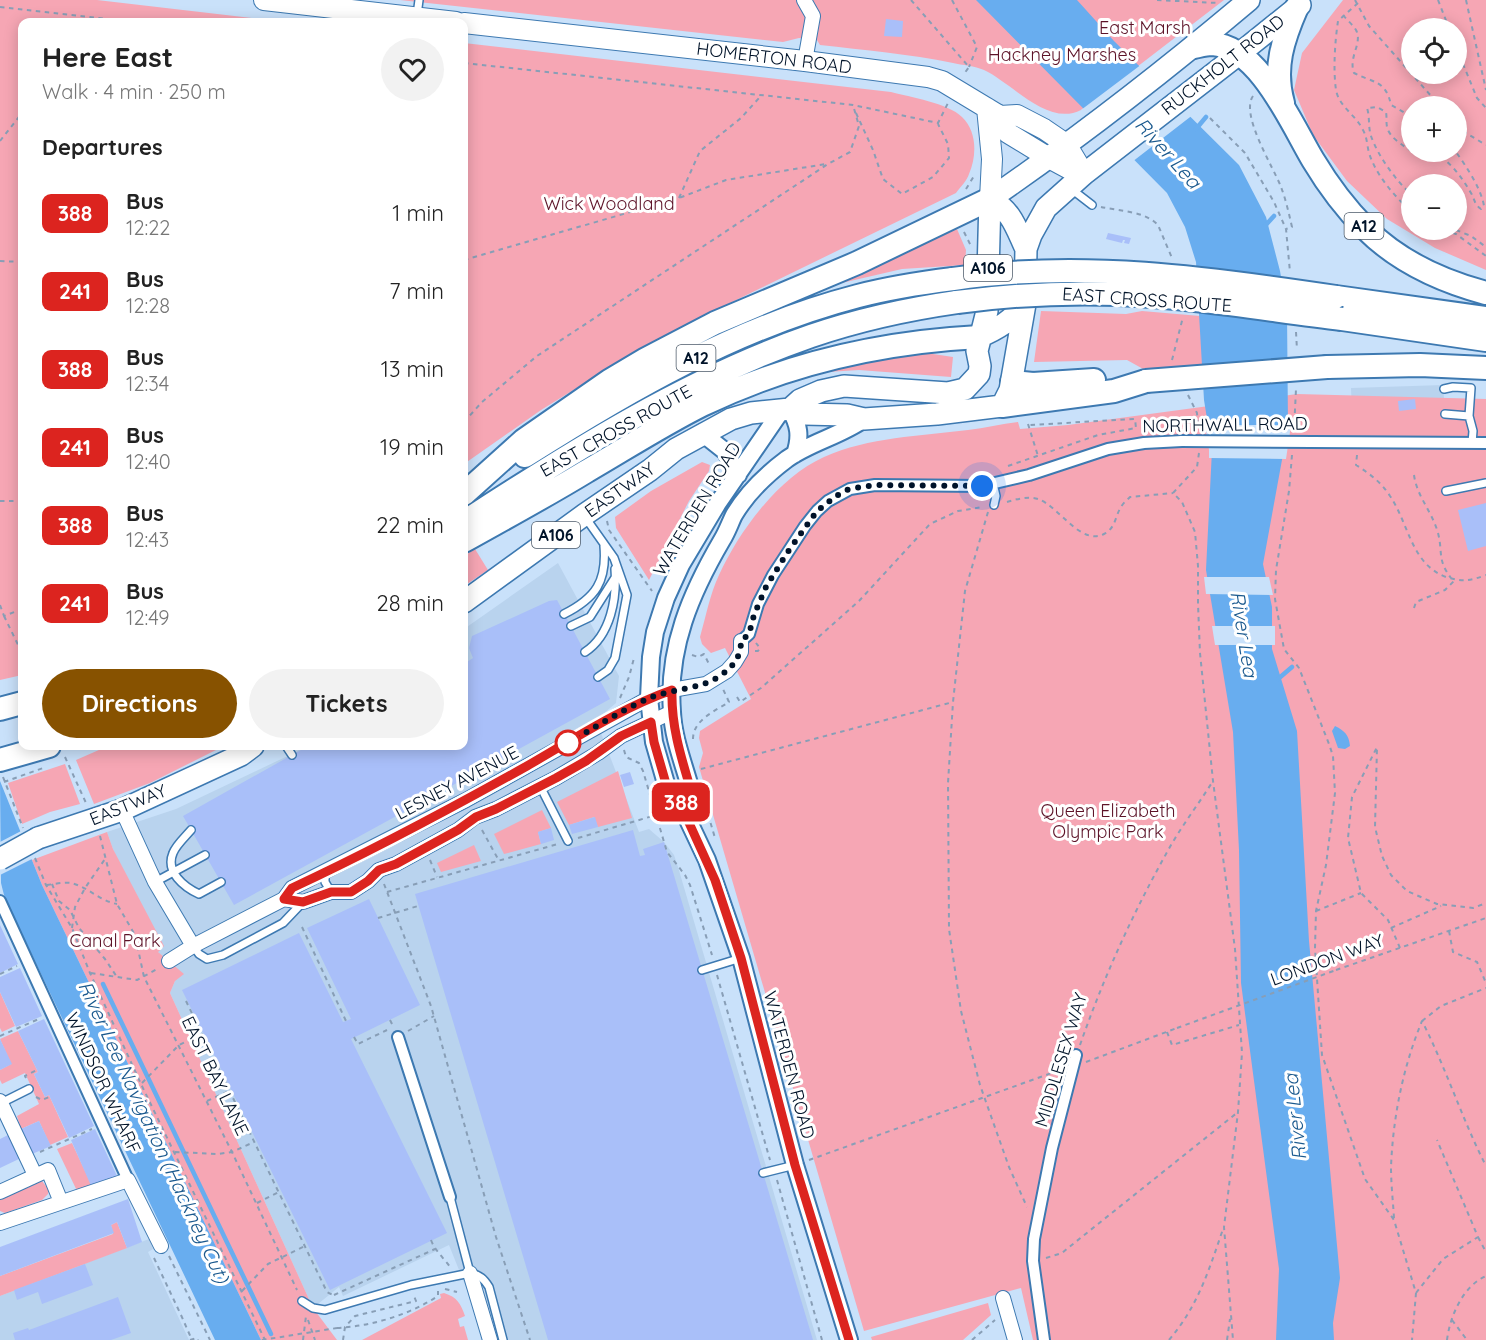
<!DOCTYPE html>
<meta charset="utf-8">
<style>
:root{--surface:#fff;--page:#f2f2f2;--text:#222;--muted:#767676;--accent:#875200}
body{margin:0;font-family:Quicksand,sans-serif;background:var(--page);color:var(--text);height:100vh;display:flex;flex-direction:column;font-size:22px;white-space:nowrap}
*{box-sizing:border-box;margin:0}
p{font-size:20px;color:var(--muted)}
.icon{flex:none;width:33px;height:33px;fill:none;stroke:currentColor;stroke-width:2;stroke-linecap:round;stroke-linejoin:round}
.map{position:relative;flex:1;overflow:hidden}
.side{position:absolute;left:18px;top:18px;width:450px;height:732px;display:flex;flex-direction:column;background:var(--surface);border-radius:12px;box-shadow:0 3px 15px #0003}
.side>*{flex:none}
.badge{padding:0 12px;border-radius:9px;font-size:21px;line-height:39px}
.fabs{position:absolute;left:1401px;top:18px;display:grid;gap:12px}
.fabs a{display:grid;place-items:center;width:66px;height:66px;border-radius:50%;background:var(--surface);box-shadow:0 3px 15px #0003;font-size:30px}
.you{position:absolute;width:30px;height:30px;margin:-15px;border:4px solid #fff;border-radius:50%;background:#1a73e8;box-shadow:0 0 0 9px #1a73e833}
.map>.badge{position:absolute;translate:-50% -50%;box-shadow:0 0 0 3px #fff}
h2{padding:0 24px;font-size:22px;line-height:54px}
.round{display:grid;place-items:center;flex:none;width:63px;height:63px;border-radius:32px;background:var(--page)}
.head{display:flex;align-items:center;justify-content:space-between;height:102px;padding:0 24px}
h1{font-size:28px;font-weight:700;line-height:45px}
.button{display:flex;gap:12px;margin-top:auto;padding:12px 24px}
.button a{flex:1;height:69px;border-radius:36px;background:var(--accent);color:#fff;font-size:24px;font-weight:700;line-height:69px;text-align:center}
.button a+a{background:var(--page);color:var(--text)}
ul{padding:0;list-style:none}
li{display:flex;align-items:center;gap:18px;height:78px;padding:0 24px}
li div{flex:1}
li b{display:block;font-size:22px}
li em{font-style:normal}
li .badge{min-width:66px;font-weight:700;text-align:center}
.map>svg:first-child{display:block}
.built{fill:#b9d3ee}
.green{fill:#f6a6b4;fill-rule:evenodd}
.water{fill:#68adef}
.pier{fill:#c9e1fa}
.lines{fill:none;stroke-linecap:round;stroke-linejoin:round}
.stream{stroke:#68adef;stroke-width:4.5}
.building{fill:#a9bff9}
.service-casing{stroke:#3d79b1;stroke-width:10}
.pedestrian-casing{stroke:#3d79b1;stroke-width:14}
.minor-casing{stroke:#3d79b1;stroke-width:16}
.tertiary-casing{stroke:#3d79b1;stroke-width:20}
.secondary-casing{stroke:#3d79b1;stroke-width:22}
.primary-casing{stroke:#3d79b1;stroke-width:24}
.trunk-casing{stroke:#3d79b1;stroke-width:26}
.path{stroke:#889eb6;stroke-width:2;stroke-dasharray:4.5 4.5;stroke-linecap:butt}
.service{stroke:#fff;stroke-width:7}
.pedestrian{stroke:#fff;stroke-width:10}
.minor{stroke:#fff;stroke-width:14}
.tertiary{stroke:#fff;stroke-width:16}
.secondary{stroke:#fff;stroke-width:20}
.primary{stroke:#fff;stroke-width:21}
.trunk{stroke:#fff;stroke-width:22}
.pedestrian-bridge-casing{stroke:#3d79b1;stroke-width:14;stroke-linecap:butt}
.primary-bridge-casing{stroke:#3d79b1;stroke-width:24;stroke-linecap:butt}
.trunk-bridge-casing{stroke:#3d79b1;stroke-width:26;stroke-linecap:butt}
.path-bridge{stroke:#889eb6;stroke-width:2;stroke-dasharray:4.5 4.5;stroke-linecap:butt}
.pedestrian-bridge{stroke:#fff;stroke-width:10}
.primary-bridge{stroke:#fff;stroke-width:21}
.trunk-bridge{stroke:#fff;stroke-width:22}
.line-casing{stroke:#fff;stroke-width:14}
.line{stroke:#dc241f;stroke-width:9}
.walk{stroke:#001329;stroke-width:6;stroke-dasharray:0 10.8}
.stop-dot{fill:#fff;stroke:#dc241f;stroke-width:3}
.labels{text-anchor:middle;stroke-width:6;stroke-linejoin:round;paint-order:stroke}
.shield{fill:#fff;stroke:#4c5a69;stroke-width:1.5}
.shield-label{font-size:16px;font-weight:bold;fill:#001329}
.park-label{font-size:18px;fill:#5d1328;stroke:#fff}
.street-label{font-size:18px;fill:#001329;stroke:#fff}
.water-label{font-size:20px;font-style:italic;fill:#1a598e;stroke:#fff}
</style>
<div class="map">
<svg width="1486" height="1340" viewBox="0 0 1486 1340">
<rect width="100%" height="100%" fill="#c9e1fa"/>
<path class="built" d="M1443 385 1446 425 1352 411 1351 388Z
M558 563 619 676 616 703 596 720 639 832 649 829 664 842 674 855 678 867 817 1340H487L449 1245 343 1296 339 1287 313 1308 170 993 175 981 158 952 113 849 107 832 176 809 296 752 304 746H464V629Z
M149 1239 153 1249 148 1252 189 1340H0V1296Z"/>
<path class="green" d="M0 0H97L286 22H22V675L0 680Z
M400 0H1224L1081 110C1048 127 1012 83 984 70 975 66 962 65 953 63 909 54 864 50 820 45L817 40 799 38 783 42Z
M1343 0H1486V270L1435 248 1387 219 1347 181 1313 135 1294 90 1302 53ZM1412 28H1456V74H1412ZM1412 106H1456V152H1412ZM1412 184H1456V230H1412Z
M464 43 891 92C910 97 948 103 962 117 977 131 977 156 969 174 967 181 960 187 956 193L728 304 635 352 541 410 464 464Z
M957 229 966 250 965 265 902 269 833 285Z
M1041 311 1126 314 1142 311 1200 316 1203 366 1145 370 1127 360 1034 362Z
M932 348 933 354 953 357 951 377 859 370 827 372 862 358Z
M1297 394 1486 399V1340H1033L1021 1288 864 1331 699 767 703 753 699 738 700 731 751 699 725 648 711 653 702 644 700 637C706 616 710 594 719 575 739 531 779 477 824 457 869 437 920 436 968 430 985 428 1001 424 1018 422L1020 429 1068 425Z
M702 462 710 465 709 471 689 501 649 580 616 528 615 517 651 491Z
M475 549 488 570 464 586V556Z
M108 746H224L150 783 94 804 76 760Z
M65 764 80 804 50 812 22 824 8 783Z
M618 771 632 818 598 827 594 817 569 825 557 802Z
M542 810 551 828 538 832 541 844 504 854 494 834Z
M107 832 113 849 164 946 158 952 184 974 175 981 170 993 313 1308 337 1340H261L42 885 32 860Z
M474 845 481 861 441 872 437 863Z
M0 992 15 1026 2 1032 0 1028Z
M18 1031 38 1072 34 1074 45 1097 49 1095 68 1137 50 1145 39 1121 21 1129 17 1116 39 1104 25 1073 2 1084 0 1080V1070L11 1064 0 1039Z
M72 1143 92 1186 78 1193 57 1149Z
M42 1181 49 1190 48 1194 42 1200 5 1213 0 1211V1200Z
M117 1222 127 1248 0 1296V1276L113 1234 111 1225Z
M444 1293C457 1297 461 1304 465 1316L458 1319 460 1327 464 1326 468 1340H362L441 1298 440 1294Z
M988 1303 991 1315 963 1340H872L871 1337Z"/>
<path class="water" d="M976 0H1077L1114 41 1239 165 1266 217 1280 271 1287 312 1288 427 1263 564 1272 607V649L1297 731 1309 941 1340 1278 1333 1323 1334 1340H1276L1279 1269 1241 983 1239 850 1233 732 1206 570 1212 450 1204 400 1196 262 1185 227 1167 193Z
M1335 726C1345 731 1349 735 1350 746L1345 749 1338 748 1332 731Z
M0 781 42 885 261 1340H215L23 936 4 895 1 883Z"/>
<path class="pier" d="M1142 64 1194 114 1132 162 1081 110Z
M1205 425H1291L1286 459 1209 458V450Z
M1204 577H1269L1273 595 1206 594Z
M1212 626H1275V645H1215Z
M23 830 34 858 0 875V842Z"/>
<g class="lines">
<path class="stream" d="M1196 129 1206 117
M1264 227 1274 216
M1278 679 1292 667
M103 984 271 1334"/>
</g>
<path class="building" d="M886 19 903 21 902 37 884 36Z
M1108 233 1131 238 1129 244 1124 243 1125 240H1123L1122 243 1106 239Z
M1415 399 1416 409 1399 411 1398 401Z
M1486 503V546L1468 551 1458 510Z
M557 600 610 699 234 905 183 816 308 746H464V664L473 658 469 648 472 636 549 601Z
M630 772 634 784 624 787 620 775Z
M595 817 598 827 572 834 569 825Z
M551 828 554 840 541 844 538 832Z
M633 830 640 856 645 855 643 849 664 842 813 1340H548L415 894Z
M369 899 420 1005 351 1039 447 1233 330 1290 182 990 299 933 343 1022 351 1019 307 928Z
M0 925 18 964 0 973Z
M20 968 42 1016 16 1027 0 992V977Z
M44 1019 94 1126 69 1138 49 1095 45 1097 34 1074 38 1072 18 1031Z
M0 1039 12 1064 0 1070Z
M39 1121 51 1146 32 1154 21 1129Z
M95 1129 117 1176 92 1188 71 1140Z
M10 1134 21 1158 0 1168V1139Z
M128 1199 142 1242 127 1248 117 1222 111 1225 114 1233 0 1276V1247Z
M85 1264 93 1285 42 1304 38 1292 17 1300 14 1290Z
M118 1297 131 1333 111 1340H15L13 1333 28 1328 29 1330Z"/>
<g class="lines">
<defs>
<path id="service" d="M417 15 419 0
M1070 188 1092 205
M1444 389 1453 387 1471 388 1469 416
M1445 414 1469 416 1473 431 1472 443
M993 483 996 496 994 505
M1446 491 1486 483
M585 517 614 558 627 595 615 658 608 670 598 677
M564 614C596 598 607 581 604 546
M571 626 590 617 616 576
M585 652C611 635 617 598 615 569
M286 746 292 755
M540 786 568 841
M191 830C185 837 176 845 173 853 165 872 184 887 199 894L221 882
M325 872V882L331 892
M155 882 205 855
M193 946 199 954 207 959 223 955 283 923 303 902
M702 970 741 958
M1 1103 29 1089
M763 1173 795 1165
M450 1197 470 1273
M302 1301 313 1308 325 1310 411 1285 470 1273C480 1275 484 1279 489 1287L503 1340"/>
<path id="pedestrian" d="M1312 442 1486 443
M741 641 749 634 758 604 773 575 805 526 817 511 828 501 850 489 875 485 982 486 1029 475 1108 449 1144 443 1182 441
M0 901 128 1180
M398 1037 450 1197
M1044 1340 1033 1261 1034 1239 1052 1148 1076 1055"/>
<path id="minor" d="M804 0 813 16 805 61
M122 810 155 882 193 946
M284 899 303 902 331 892H351L368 881 379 870 396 864 458 830 475 817 496 809 556 778 598 753 621 736 672 712
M169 961 193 946 284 899 292 888 466 800 649 698 672 690 706 684 727 671 735 662 741 652V641
M0 1101 35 1175
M0 1192 48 1170 61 1202
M0 1223 128 1180 161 1246
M470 1273 490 1340
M1003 1298 1015 1340"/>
<path id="tertiary" d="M790 409C799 425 801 436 795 454
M781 411 718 503 681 565 666 598 655 632 651 657 649 698 654 742 669 794 680 803 707 860 741 958 795 1165 849 1340
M702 433 726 452 738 475
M680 803 690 787C683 762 673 737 672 712 667 648 691 593 722 540 727 532 730 523 734 515 747 493 767 474 787 459 811 442 840 436 864 419"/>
<path id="secondary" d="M264 0 456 22
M464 23 805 61 928 77 942 81 1000 116 1017 115 1044 129 1066 144 1084 174
M987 108 992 159 990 199
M1000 116 1008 133 1049 158 1075 172 1084 174"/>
<path id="primary" d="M990 199C1080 137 1166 70 1249 0
M990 199C1012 211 1016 228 1026 249
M979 337C998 329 1012 320 1025 304
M790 409 804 414 847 415 864 419 937 414 1002 406 1010 390 1025 304 1026 249 1031 235 1046 208 1084 174 1239 54 1300 5
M464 602 584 515 650 470 676 449 731 419 751 413 790 409 800 400 821 391 844 386 948 393 965 389 979 374 980 366 977 351 987 311 990 199
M38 838 122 810 241 755 253 746"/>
<path id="trunk" d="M1194 47C1199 46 1206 44 1212 44 1259 46 1292 125 1313 160 1328 185 1346 209 1366 229 1399 262 1441 281 1486 293
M1283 103C1273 68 1283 39 1297 7
M1336 297 1486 318
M1342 319 1486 340
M1327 367 1420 365 1486 368
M1012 382 1033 384 1094 380
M1002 406 1114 391 1146 381
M525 456C629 390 738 327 858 296 889 288 921 283 953 279
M464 494 524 440 609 381 646 359 715 323 857 263 990 199
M464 522C573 451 687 379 811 336 858 320 908 309 957 302
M464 541C505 518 546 496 587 471 625 449 662 425 702 405 789 363 883 342 979 337
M0 709 22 703
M0 760 49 746"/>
</defs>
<use href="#service" class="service-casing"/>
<use href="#pedestrian" class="pedestrian-casing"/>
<use href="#minor" class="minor-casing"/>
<use href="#tertiary" class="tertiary-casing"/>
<use href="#secondary" class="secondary-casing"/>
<use href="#primary" class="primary-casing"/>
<use href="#trunk" class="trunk-casing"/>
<path class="path" d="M911 0 969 67 964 74
M952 0 977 47 969 67
M1157 0 1218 3
M1355 0 1369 26 1440 106
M1438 0 1449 28
M1466 0 1486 90
M1358 3 1338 21C1335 41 1333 69 1336 90 1339 107 1356 115 1363 130 1367 137 1367 145 1369 153 1376 175 1394 196 1412 212
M0 7 135 22
M1343 15C1347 20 1353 25 1356 30 1363 43 1348 57 1354 73 1373 83 1386 80 1391 105L1412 117
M1456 47 1477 98 1486 108
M464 63 853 105 938 123 948 103
M1253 96C1240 115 1273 166 1281 187 1286 200 1289 214 1292 227L1286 229
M856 113 873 150 883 179 902 194 933 177 949 158 948 144 938 124
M1210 118 1245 153 1274 202 1286 229 1290 272
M1456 125 1461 130 1486 145
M0 141 22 113
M1412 151C1403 146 1389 137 1387 127 1386 122 1387 118 1386 112L1377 107 1367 108C1370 117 1368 127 1371 136 1378 156 1396 181 1412 195
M1424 152 1430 155 1436 154C1452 163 1462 178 1471 193 1475 200 1474 204 1481 209L1484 206C1481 188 1466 166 1456 152
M966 189 974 176
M679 198 700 151 741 118 760 97
M1101 207C1119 211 1145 211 1158 225L1172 258
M1444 230 1456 234 1486 256
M1456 230 1471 236 1486 247
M964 232 971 246
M464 260 679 198 726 180 826 164
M0 261 22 262
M1296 332 1297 350
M1172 360 1183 317
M1188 395 1197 413 1198 429
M464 422 482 402 537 356 828 164 850 152 859 126 853 105
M1028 424 1038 456
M1294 431 1296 389
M1199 453 1197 467 1173 493 1182 502 1195 532 1198 566V604L1200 653 1213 781 1235 949 1242 1053 1238 1112 1224 1227 1233 1340
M1292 455 1289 491 1276 570 1275 599 1284 649 1299 668 1329 744 1333 756 1335 793 1326 865 1316 911 1315 948 1322 1055 1365 1179 1394 1220 1416 1293 1412 1340
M1357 455 1356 465C1370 474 1381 482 1390 496 1409 524 1411 564 1446 577 1462 582 1470 581 1486 575
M1008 466 1098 435 1136 428 1135 419 1029 425
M1414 475C1417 497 1432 511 1438 533 1443 552 1437 560 1451 578
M0 501H22
M1007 502C1017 499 1028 496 1038 499 1059 506 1080 546 1104 534 1116 528 1115 516 1121 507 1123 503 1127 500 1130 497L1173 493
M988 512 965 591 953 702 948 783 949 929 961 1011 980 1085 1009 1167 1027 1207
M607 521 609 530 652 591
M0 605 4 616 22 609
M1414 608 1416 602 1445 590 1455 580
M4 616 22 653
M755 651H758L760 648 756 643
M692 655 698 657 704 654 710 666
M737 697 740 702 761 688 859 601 930 524 958 511 983 507
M620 698 629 677 634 658
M693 739C693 720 715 711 729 702L723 689
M624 750 626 757 639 763 643 771 667 852 685 875 690 885 712 955
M65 757 86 803
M701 769 953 702
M3 777 23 828
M4 782 43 768
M703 797 715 838
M482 830 498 859
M100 836 117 904 135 935 144 977 232 1152 297 1290
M578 838 656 815
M35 858 46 885 72 928 90 973 141 1084 265 1340
M430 860 437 877
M52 884 59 901 70 910 79 928 105 959 117 977
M384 884 431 1006 496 1237 530 1340
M47 885C54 884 64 882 71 883 88 887 100 901 117 904
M387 892 558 844
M1316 911 1361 893
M378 918 418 906
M302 927 346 1021
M72 928 75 907 85 888 105 859
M1391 928 1441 906
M1449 931 1453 952 1477 962 1486 983
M1400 948 1388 920 1361 893 1348 838 1352 797 1377 747 1375 827 1382 856 1391 875 1407 891 1437 904 1473 908 1486 903
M1336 970 1486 918
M91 973 137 980 159 968
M0 974 17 966
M717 975 770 1160
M186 1001 327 1292 333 1295
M390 1020 393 1026
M1422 1021 1441 1006 1486 988
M408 1031 434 1016
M1167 1032 1172 1045 1239 1025
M0 1036 41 1018
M354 1037 358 1044 387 1030
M1080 1045C1103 979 1132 915 1166 854 1180 828 1198 805 1213 781
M1086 1062 1177 1028
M26 1078 25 1076 37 1070
M142 1083 179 1045 202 1034
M36 1097 42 1100 49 1097
M207 1101 229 1091
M40 1152 92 1129
M175 1152 218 1154 232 1152 254 1142
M809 1160 1060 1070
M777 1180 822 1340
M257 1203 279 1192
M1394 1218C1393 1201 1391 1184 1391 1167 1393 1117 1403 1067 1422 1021 1446 1068 1462 1119 1486 1166
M1478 1237 1486 1252
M431 1240C435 1251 444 1258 450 1267
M169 1256 210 1340
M154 1258 181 1315
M1046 1258 1062 1253 1068 1248 1238 1112
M445 1289 457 1292
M242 1291 268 1264 305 1246
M1416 1293 1443 1259 1478 1237 1437 1140
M334 1295 435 1249
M308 1320 315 1340
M1452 1320 1467 1340
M337 1328C372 1326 409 1315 438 1296V1291
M190 1340 197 1338 198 1340
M303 1340 306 1316
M343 1340 345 1327 355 1316 416 1301 414 1296
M972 1340 995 1320
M1169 1340C1198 1306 1209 1270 1223 1229
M1227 1340 1230 1319
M1447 1340C1450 1316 1463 1286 1486 1276"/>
<use href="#service" class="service"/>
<use href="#pedestrian" class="pedestrian"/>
<use href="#minor" class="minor"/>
<use href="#tertiary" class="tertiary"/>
<use href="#secondary" class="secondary"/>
<use href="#primary" class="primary"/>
<use href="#trunk" class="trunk"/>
<defs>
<path id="pedestrian-bridge" d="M1182 441 1312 442"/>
<path id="primary-bridge" d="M0 859 38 838"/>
<path id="trunk-bridge" d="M953 279C1081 260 1209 278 1336 297
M957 302C1010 295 1064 292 1118 294 1193 297 1267 310 1342 319
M1146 381 1327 367"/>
</defs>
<use href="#pedestrian-bridge" class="pedestrian-bridge-casing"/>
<use href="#primary-bridge" class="primary-bridge-casing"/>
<use href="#trunk-bridge" class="trunk-bridge-casing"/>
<path class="path-bridge" d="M1177 1028 1336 970
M181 1315 192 1340
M262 1340 337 1328"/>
<use href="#pedestrian-bridge" class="pedestrian-bridge"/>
<use href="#primary-bridge" class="primary-bridge"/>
<use href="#trunk-bridge" class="trunk-bridge"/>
</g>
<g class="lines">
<defs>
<path id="line" d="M669 794 654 742 651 722 621 736 586 761 556 778 496 809 476 817 458 830 396 864 379 870 368 881 351 892H331L303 902 284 899 292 888C372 851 450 809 527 766 574 739 621 708 672 690 671 724 680 754 690 787L680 803 715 880 741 958 795 1165 849 1340"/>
</defs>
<use href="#line" class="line-casing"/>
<use href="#line" class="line"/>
<path class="walk" d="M568 743C594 728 623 709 652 697 673 689 700 689 718 677 732 668 741 658 741 641L749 634 754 615 766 587 787 553 817 511 836 496 849 489 875 485 982 486"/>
</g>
<circle class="stop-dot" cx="568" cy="743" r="12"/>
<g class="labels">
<g class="shield">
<rect x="1344.5" y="213" width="39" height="26" rx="4.5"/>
<rect x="964" y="255" width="48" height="26" rx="4.5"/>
<rect x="676.5" y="345" width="39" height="26" rx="4.5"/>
<rect x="532" y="522" width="48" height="26" rx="4.5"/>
</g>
<g class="shield-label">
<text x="1364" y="232">A12</text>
<text x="988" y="274">A106</text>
<text x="696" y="364">A12</text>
<text x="556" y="541">A106</text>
</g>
<g class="park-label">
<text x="1145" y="34">East Marsh</text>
<text x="1062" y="61">Hackney Marshes</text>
<text x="609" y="210">Wick Woodland</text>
<text x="1108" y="817">Queen Elizabeth<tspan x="1108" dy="21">Olympic Park</tspan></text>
<text x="115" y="947">Canal Park</text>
</g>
<g class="street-label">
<text transform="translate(774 58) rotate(7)" y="6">HOMERTON ROAD</text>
<text transform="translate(1223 65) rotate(-38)" y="6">RUCKHOLT ROAD</text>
<text transform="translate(1147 300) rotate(4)" y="6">EAST CROSS ROUTE</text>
<text transform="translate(1225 425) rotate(-1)" y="6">NORTHWALL ROAD</text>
<text transform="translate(616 431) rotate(-29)" y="6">EAST CROSS ROUTE</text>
<text transform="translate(620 490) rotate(-35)" y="6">EASTWAY</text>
<text transform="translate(697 509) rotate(-59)" y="6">WATERDEN ROAD</text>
<text transform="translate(457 783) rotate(-28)" y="6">LESNEY AVENUE</text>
<text transform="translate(128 805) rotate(-22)" y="6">EASTWAY</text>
<text transform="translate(1327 960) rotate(-20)" y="6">LONDON WAY</text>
<text transform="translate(1061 1060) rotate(-73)" y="6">MIDDLESEX WAY</text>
<text transform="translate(789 1065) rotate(75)" y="6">WATERDEN ROAD</text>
<text transform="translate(215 1076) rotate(64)" y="6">EAST BAY LANE</text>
<text transform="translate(103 1083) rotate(65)" y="6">WINDSOR WHARF</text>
</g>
<g class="water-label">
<text transform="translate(1168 153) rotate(48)" y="7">River Lea</text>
<text transform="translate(1244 634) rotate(81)" y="7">River Lea</text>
<text transform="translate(1295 1117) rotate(-96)" y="7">River Lea</text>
<text transform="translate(154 1132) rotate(65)" y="7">River Lee Navigation (Hackney Cut)</text>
</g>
</g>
</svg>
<div class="fabs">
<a><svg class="icon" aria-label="locate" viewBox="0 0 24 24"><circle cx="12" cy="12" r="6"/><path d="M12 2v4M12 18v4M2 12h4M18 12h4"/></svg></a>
<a>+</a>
<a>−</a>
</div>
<div class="you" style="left:982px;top:486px"></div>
<b class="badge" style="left:681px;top:802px;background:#dc241f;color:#fff">388</b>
<section class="side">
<div class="head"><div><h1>Here East</h1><p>Walk · 4 min · 250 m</p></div><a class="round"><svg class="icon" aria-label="heart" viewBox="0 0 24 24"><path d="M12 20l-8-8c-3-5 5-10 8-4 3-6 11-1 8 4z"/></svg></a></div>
<h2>Departures</h2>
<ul>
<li><span class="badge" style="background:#dc241f;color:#fff">388</span><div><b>Bus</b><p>12:22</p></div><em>1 min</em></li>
<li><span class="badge" style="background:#dc241f;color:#fff">241</span><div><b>Bus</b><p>12:28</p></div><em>7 min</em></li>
<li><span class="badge" style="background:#dc241f;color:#fff">388</span><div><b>Bus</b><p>12:34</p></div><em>13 min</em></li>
<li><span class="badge" style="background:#dc241f;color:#fff">241</span><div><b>Bus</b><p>12:40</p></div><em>19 min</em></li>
<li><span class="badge" style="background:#dc241f;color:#fff">388</span><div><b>Bus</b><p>12:43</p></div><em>22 min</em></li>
<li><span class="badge" style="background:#dc241f;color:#fff">241</span><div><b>Bus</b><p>12:49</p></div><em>28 min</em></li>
</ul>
<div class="button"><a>Directions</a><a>Tickets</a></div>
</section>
</div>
